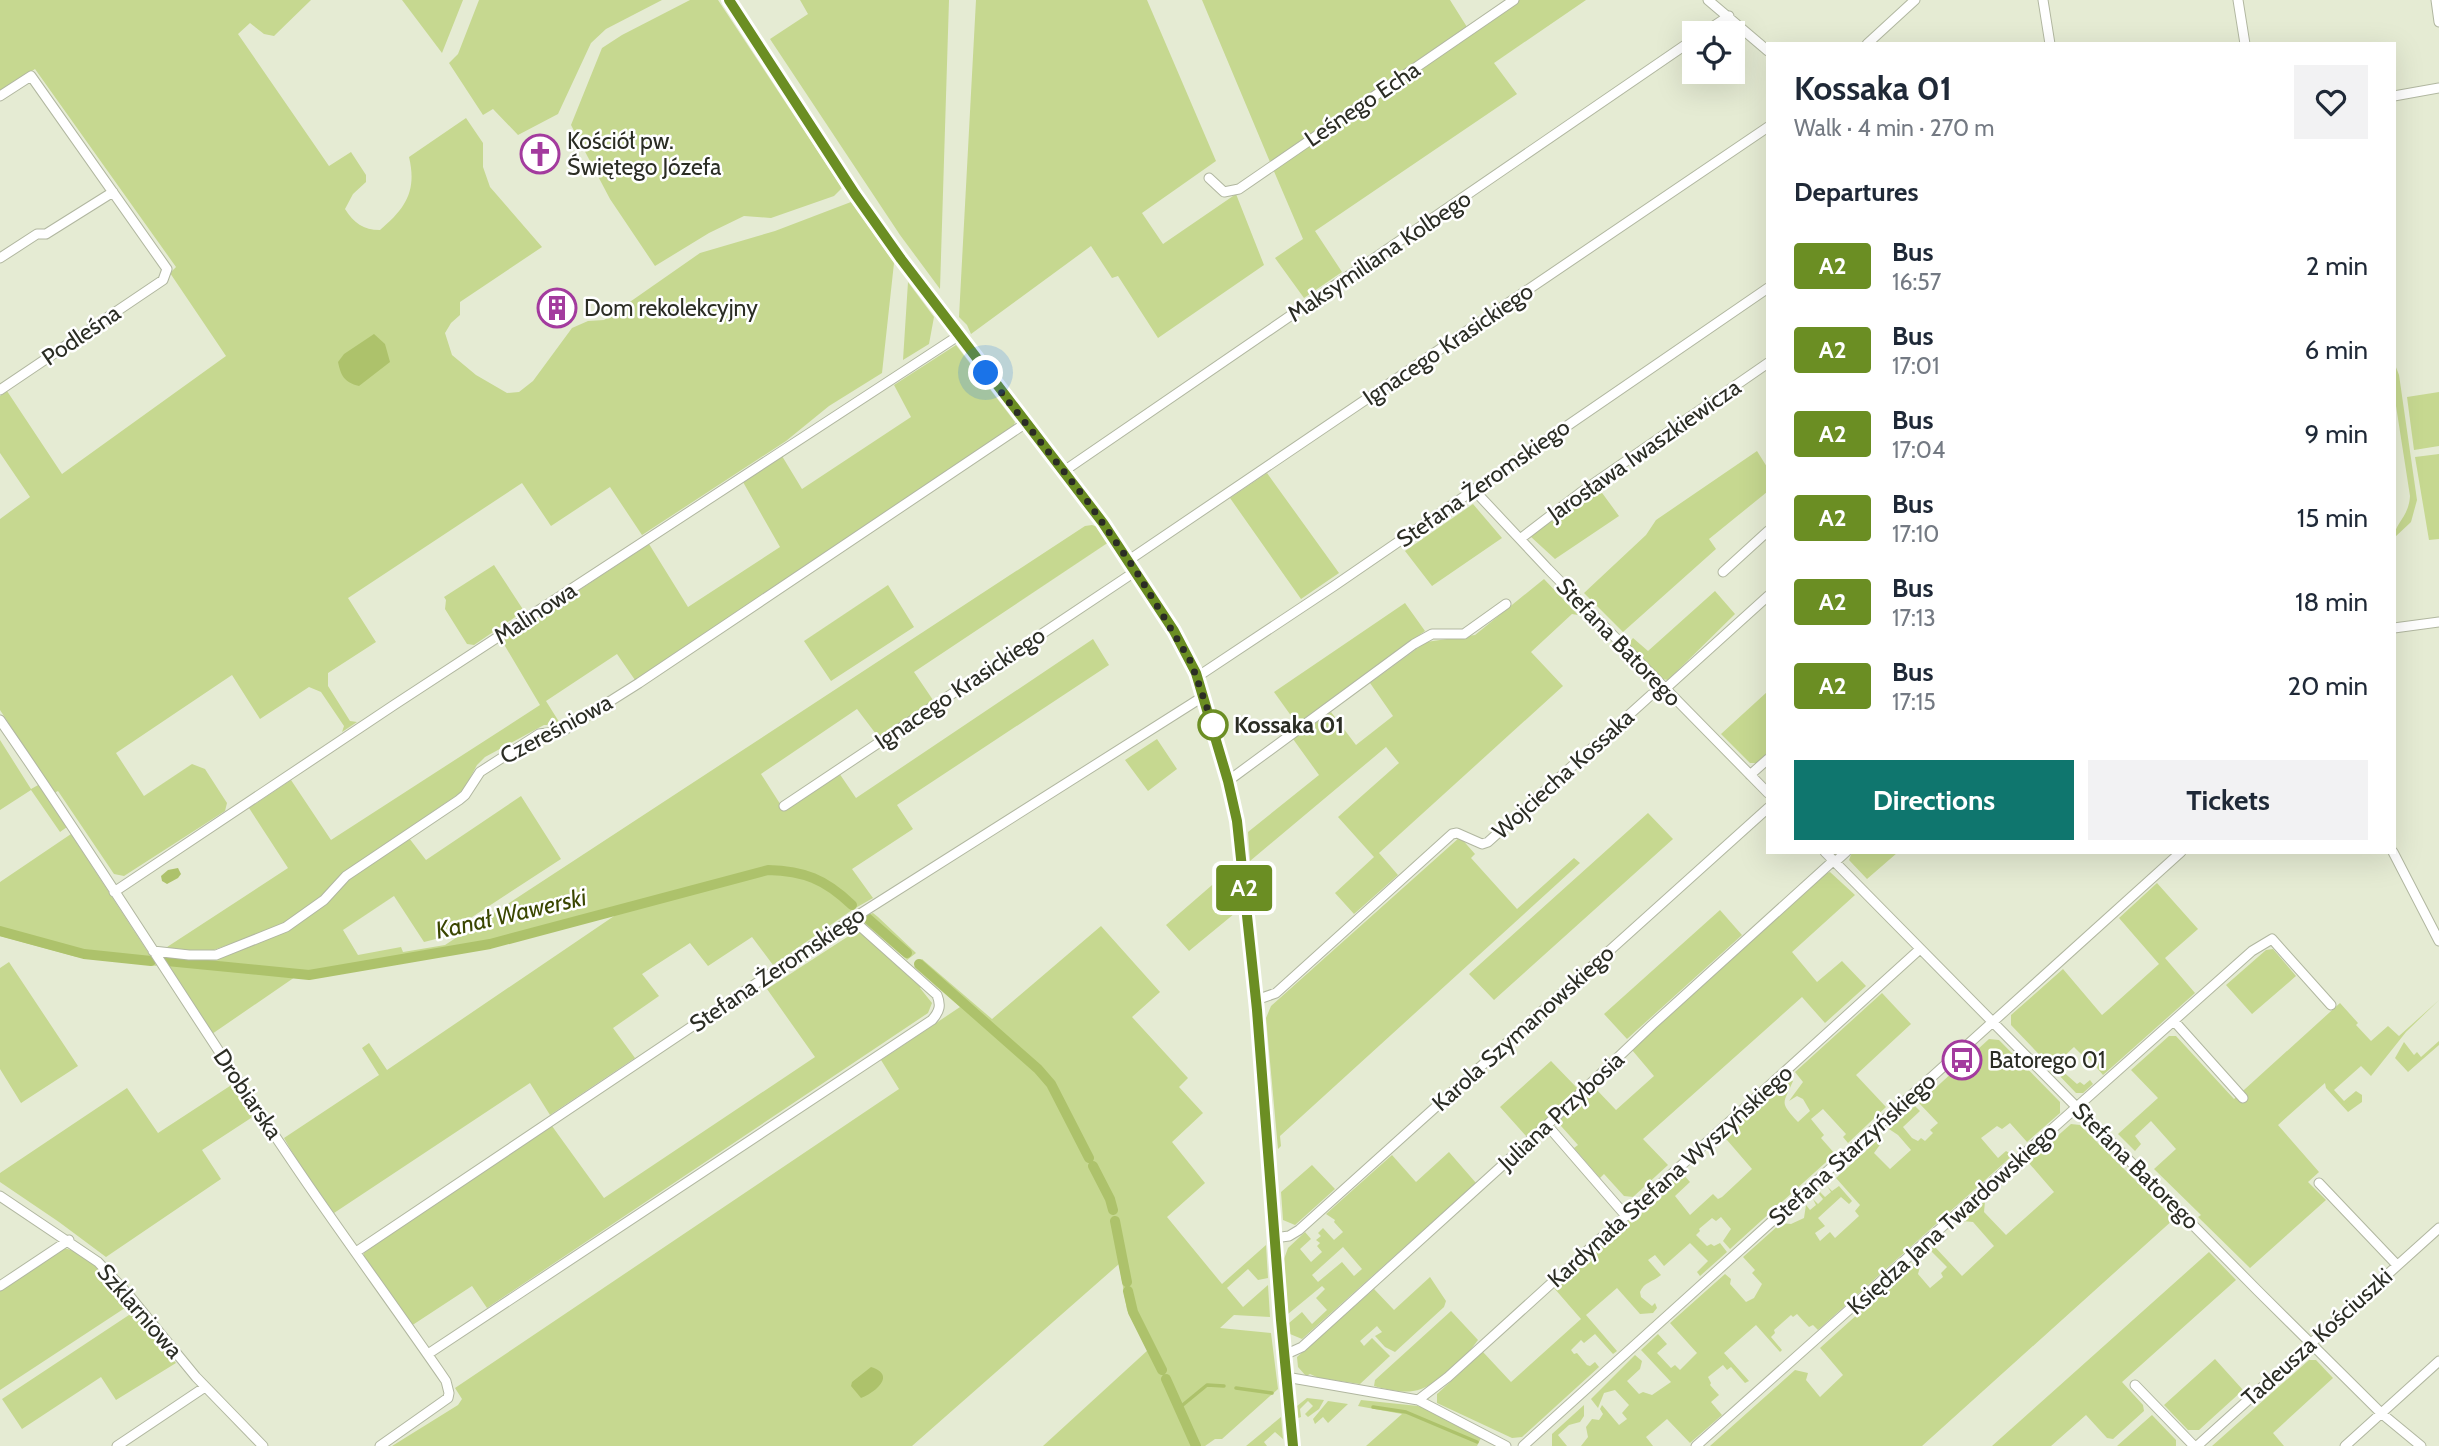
<!DOCTYPE html>
<meta charset="utf-8">
<style>
:root{--surface:#fff;--page:#f2f2f3;--text:#1f2937;--muted:#747a83;--accent:#0f766e}
body{margin:0;font-family:Cabin,sans-serif;background:var(--page);color:var(--text);height:100vh;display:flex;flex-direction:column;font-size:26px;white-space:nowrap}
*{box-sizing:border-box;margin:0}
p{font-size:23px;color:var(--muted)}
.icon{flex:none;width:38px;height:38px;fill:none;stroke:currentColor;stroke-width:2;stroke-linecap:round;stroke-linejoin:round}
.map{position:relative;flex:1;overflow:hidden}
.sheet{position:absolute;left:1766px;top:42px;width:630px;height:812px;display:flex;flex-direction:column;background:var(--surface);border-radius:0px;box-shadow:0 7px 28px #0002}
.sheet>*{flex:none}
.badge{padding:0 14px;border-radius:5px;font-size:24px;line-height:46px}
.fabs{position:absolute;left:1682px;top:21px;display:grid;gap:14px}
.fabs a{display:grid;place-items:center;width:63px;height:63px;border-radius:0px;background:var(--surface);box-shadow:0 7px 28px #0002;font-size:35px}
.you{position:absolute;width:35px;height:35px;margin:-18px;border:5px solid #fff;border-radius:50%;background:#1a73e8;box-shadow:0 0 0 10px #1a73e833}
.map>.badge{position:absolute;translate:-50% -50%;box-shadow:0 0 0 4px #fff}
h2{padding:0 28px;font-size:26px;line-height:63px}
.round{display:grid;place-items:center;flex:none;width:74px;height:74px;border-radius:0px;background:var(--page)}
.summary{display:flex;align-items:center;justify-content:space-between;height:119px;padding:0 28px}
h1{font-size:33px;font-weight:700;line-height:52px}
.button{display:flex;gap:14px;margin-top:auto;padding:14px 28px}
.button a{flex:1;height:80px;border-radius:0px;background:var(--accent);color:#fff;font-size:28px;font-weight:700;line-height:80px;text-align:center}
.button a+a{background:var(--page);color:var(--text)}
ul{padding:0;list-style:none}
li{display:flex;align-items:center;gap:21px;height:84px;padding:0 28px}
li div{flex:1}
li b{display:block;font-size:26px}
li em{font-style:normal}
li .badge{min-width:77px;font-weight:700;text-align:center}
.map>svg:first-child{display:block}
.green{fill:#c6d890;fill-rule:evenodd}
.water{fill:#adc26b}
.lines{fill:none;stroke-linecap:round;stroke-linejoin:round}
.stream{stroke:#adc26b;stroke-width:3.5}
.canal{stroke:#adc26b;stroke-width:10}
.street-casing{stroke:#b1b7a0;stroke-width:11}
.street{stroke:#fff;stroke-width:9}
.line-casing{stroke:#fff;stroke-width:16}
.line{stroke:#6b8e23;stroke-width:10}
.walk{stroke:#2b2d24;stroke-width:7;stroke-dasharray:0 12.6}
.stop-dot{fill:#fff;stroke:#6b8e23;stroke-width:3.5}
.labels{text-anchor:middle;stroke-width:5;stroke-linejoin:round;paint-order:stroke}
.street-label{font-size:23px;fill:#2b2d24;stroke:#fff}
.poi-label{font-size:23px;fill:#2b2d24;stroke:#fff;text-anchor:start}
.stop-label{font-size:23px;font-weight:bold;fill:#2b2d24;stroke:#fff;text-anchor:start}
.water-label{font-size:24px;font-style:italic;fill:#3a4601;stroke:#fff}
</style>
<div class="map">
<svg width="2439" height="1446" viewBox="0 0 2439 1446">
<rect width="100%" height="100%" fill="#e5ebd3"/>
<path class="green" d="M0 0H311L274 36 264 34 250 23 238 34 329 166 351 152 366 175V182L353 194 345 209C354 223 363 230 380 230 406 208 417 191 409 157L466 118 483 143V167L490 187 542 247 460 302V315L451 323 445 333 452 355 476 375 507 393 519 392 533 381 572 328 588 321 604 320 700 253 775 231 851 202 894 263 882 373 829 406 786 441 642 535 610 487 551 526 522 483 348 598 376 642 328 673V686L350 721 357 722 342 732 344 726 321 692 309 687 260 719 232 675 116 753 144 796 192 764 205 769 227 803 225 811 124 876 114 874 58 791 54 793 0 710V519L30 497 0 453V396L7 391 62 474 226 356 170 273 176 267 35 69 0 91Z
M402 0H463L442 53Z
M479 0H662L606 29 591 43 558 114 518 135 493 109 483 115 449 63 458 54Z
M690 0H718L842 188 834 196 771 218 744 216 709 233 655 266 610 199 571 125 602 48 622 35Z
M800 0H949L940 289 900 235 770 39 808 14Z
M976 0H1147L1216 161 1142 213 1163 244 1236 194 1264 265 1158 338 1118 276 1112 278 1091 246 971 334 967 325 959 317Z
M1202 0H1450L1467 27 1270 162Z
M1518 0H1586L1494 63 1517 94 1315 231 1342 272 1304 298 1275 258 1303 239 1273 169Z
M908 282 934 317 929 344 903 360Z
M956 345 1015 422 1013 427 635 680 617 654 546 701 561 725H544L485 757 477 765 463 791 346 871 324 896 276 928 208 952 164 949 288 868 249 808 291 780 331 840 540 705 502 641 649 544 688 607 780 547 743 482 782 456 802 489 911 417 894 385Z
M2394 362 2399 375 2417 500 2411 522 2394 538C2394 524 2409 517 2410 496L2394 393Z
M2439 392V446L2414 450 2407 397Z
M1757 451 1767 467V492L1709 539 1716 549 1623 632 1584 593 1646 535 1656 520Z
M2439 454V539L2429 540 2415 457Z
M1267 473 1339 573 1301 599 1230 498Z
M1597 486 1619 516 1555 559 1530 536Z
M1473 504 1502 538 1432 586 1405 551Z
M1092 525 1098 527 1109 542 914 672 935 703 879 738 857 709 761 774 784 810 839 773 856 798 1093 639 1109 665 897 805 913 829 852 869 873 898 852 910 773 965 752 937 708 966 690 943 642 974 659 996 613 1028 635 1058 550 1115 530 1083 334 1213 299 1164 284 1138 379 1075 362 1048 369 1043 387 1070 620 912 488 947 308 978 295 977 212 1034 162 956 216 960 221 955 277 935 346 881 409 838 426 860 521 796 561 859 440 938 424 942 394 896 343 930 358 955 401 947 403 952 445 945 1085 526Z
M494 565 524 611 474 645 467 644 445 609 446 600 444 597Z
M1544 579 1578 615 1572 614 1531 652 1563 686 1379 853 1398 875 1354 914 1335 893 1374 857 1338 817 1399 763 1386 747 1250 861 1248 832 1319 775 1293 739 1331 712 1356 745 1393 716 1370 683 1426 642 1475 635Z
M888 585 914 627 831 681 804 641Z
M1715 591 1735 614 1668 680 1662 679 1630 647V642L1633 638 1648 651Z
M1405 603 1425 631 1297 724 1274 692Z
M1767 692V753L1757 763H1750L1721 734Z
M1157 739 1177 769 1148 791 1125 760Z
M0 740 31 789 40 784 67 827 60 832 31 790 0 810Z
M1648 813 1673 839 1494 1000 1469 974Z
M71 834 157 966 77 957 0 936V882Z
M1460 837 1475 854 1471 858 1517 909 1574 858 1580 863 1280 1136 1281 1146 1278 1149 1266 1018 1271 1006Z
M1852 852H1896L1897 853 1867 879 1849 860Z
M1234 866 1240 909 1189 951 1166 925Z
M1830 872 1855 895 1792 952 1817 982 1842 961 1866 986 1825 1023 1802 997 1643 1139 1668 1165 1633 1197 1624 1196 1604 1174 1600 1178 1574 1148 1578 1145 1561 1126 1560 1120 1595 1088 1616 1110 1654 1076 1632 1050 1824 874Z
M2157 883 2198 929 2165 958 2195 993 2103 1075 2086 1055 2083 1056 2074 1047 2061 1059 2064 1064 2060 1069 2077 1084 2080 1082 2084 1085 2090 1080 2093 1084 2083 1093H2076L2011 1025V1015L2063 969 2102 1015 2109 1009 2159 964 2119 918Z
M1720 910 1742 935 1627 1039 1604 1014Z
M873 913 878 917 916 953 907 960 905 958 864 923 868 915Z
M1101 926 1160 992 1132 1017 1188 1078 1179 1087 1203 1113 1172 1142 1205 1183 1167 1217 1222 1284 1266 1245 1268 1278 1258 1280 1248 1269 1227 1288 1243 1307 1268 1285 1270 1317 1234 1315 1220 1328 1271 1333 1278 1389 1222 1439H1215L1205 1446H1043L1148 1350 1127 1310 1119 1264 912 1446H392L458 1405 462 1399 455 1388 899 1089 881 1060 960 1007 914 967 922 959 992 1019Z
M858 930 922 986 920 988 932 1003 928 1013 487 1308 472 1286 411 1326 364 1259V1253L394 1230 552 1126 604 1198 815 1057 767 989Z
M2273 949 2296 976 2252 1014 2226 985 2266 950Z
M9 962 78 1066 21 1103 0 1069V968Z
M1882 993 1911 1024 1856 1075 1886 1107 1848 1143 1843 1137 1846 1134 1823 1109 1811 1119 1824 1135 1821 1138 1835 1154 1730 1249 1723 1241 1731 1229 1721 1217 1716 1221 1712 1218 1699 1229 1700 1231 1696 1235 1707 1246 1711 1244 1714 1246 1720 1243 1727 1252 1700 1276 1697 1272 1708 1261 1690 1243 1664 1266 1655 1255 1648 1260 1661 1275C1653 1282 1644 1282 1640 1292L1641 1297 1652 1306 1655 1303 1657 1308 1653 1313 1640 1314 1617 1288 1586 1315 1617 1351 1613 1354 1595 1334 1584 1343 1581 1340 1571 1350 1574 1354 1577 1353 1587 1365 1590 1366 1595 1362 1599 1367 1522 1437 1512 1438 1437 1403V1394L1483 1352 1511 1382 1581 1319 1554 1288 1682 1173 1690 1182 1675 1196 1690 1215 1713 1194 1718 1199 1722 1197 1752 1169 1727 1140H1718L1787 1078 1793 1081C1783 1105 1779 1101 1798 1122L1810 1111 1803 1099 1797 1096 1789 1101 1803 1082 1795 1072Z
M2439 1000 2406 1032 2371 1076 2361 1066 2334 1090 2344 1101 2356 1091 2362 1095V1102L2348 1112 2326 1088 2325 1083 2278 1125 2319 1172 2308 1182 2326 1200 2250 1268 2198 1217 2201 1215 2154 1169 2176 1149 2151 1121 2135 1136 2141 1144 2135 1151 2118 1134 2158 1098 2131 1070 2169 1036H2176L2234 1099 2340 1003 2358 1023 2356 1025 2371 1041 2388 1026 2399 1036Z
M1989 1039 1999 1040 2060 1102V1113L2027 1142 2010 1123 2002 1129 1997 1126 1981 1138 1998 1158 2006 1151 2013 1155 1818 1330 1813 1325 1809 1327 1797 1314 1793 1317 1791 1315 1774 1330 1775 1333 1771 1337 1782 1350 1780 1352 1756 1325 1724 1353 1749 1381 1745 1383 1731 1367 1727 1370 1723 1365 1708 1377 1711 1383 1710 1385 1719 1395 1711 1402 1722 1415 1690 1443 1667 1419 1646 1437 1653 1446H1581L1588 1437 1586 1427 1592 1419 1599 1420 1603 1414 1600 1409 1602 1405 1619 1425 1627 1419 1622 1413 1629 1405 1615 1390 1604 1393 1598 1408 1591 1399 1635 1355 1642 1361 1640 1369 1627 1381 1639 1394 1643 1392 1652 1395 1671 1382 1641 1350 1658 1334 1667 1344 1657 1353 1671 1368 1675 1365 1680 1370 1697 1353 1670 1323 1725 1274 1731 1279 1730 1284 1746 1302 1754 1298 1762 1284 1752 1273 1755 1270 1743 1257 1781 1223 1791 1224 1804 1218 1806 1205 1810 1210 1816 1205 1813 1199 1818 1204 1823 1199 1819 1194 1820 1192 1825 1197 1831 1192 1827 1186 1832 1191 1839 1186 1852 1201 1849 1204 1841 1197 1818 1218 1825 1226 1815 1233 1820 1241 1830 1232 1835 1238 1859 1216 1855 1211 1860 1205 1836 1178 1880 1138 1882 1142 1874 1153 1890 1169 1911 1150 1898 1135 1889 1129 1915 1106 1920 1111 1903 1127 1912 1138 1918 1141 1921 1138 1925 1141 1933 1133 1930 1130 1938 1123 1919 1103Z
M2439 1041V1045L2408 1072 2395 1058 2404 1042 2414 1055 2417 1052 2421 1057Z
M1551 1061 1579 1090 1527 1137 1500 1107Z
M236 1082 257 1114 202 1150 221 1179 106 1257 59 1222 0 1182V1173L127 1088 158 1133Z
M2071 1124 2080 1125 2174 1219 1922 1446H1710L1795 1370 1808 1373 1806 1380 1820 1397 1843 1375 1820 1348 1918 1260 1921 1263 1918 1274 1930 1288 1943 1277 1941 1273 1947 1267 1930 1250 1934 1246 1962 1276 1994 1246 1973 1222 1962 1221 1985 1201 1984 1212 2006 1235 2054 1192 2028 1162Z
M1449 1152 1476 1183 1302 1339 1290 1334 1289 1323 1302 1312 1312 1324 1327 1310 1316 1298 1325 1289 1322 1286 1288 1314 1284 1259 1288 1248 1305 1232 1311 1239 1300 1249 1311 1262 1322 1252 1317 1246 1320 1243 1316 1240 1321 1236 1318 1233 1323 1228 1334 1240 1343 1232 1334 1222 1335 1220 1326 1214 1392 1155 1416 1182ZM1343 1247 1362 1269 1354 1276 1342 1262 1318 1282 1312 1275Z
M1312 1165 1335 1189 1295 1225 1283 1220 1281 1192Z
M62 1248C90 1251 112 1284 131 1304L0 1390V1289Z
M2209 1252 2236 1280 2122 1382 2143 1405 2144 1411 2113 1439 2107 1438 2086 1415 2051 1446H1992Z
M1430 1277 1446 1301 1444 1307 1395 1352 1385 1347 1375 1336 1382 1332 1377 1326 1360 1341 1364 1346 1372 1338 1390 1356 1360 1384 1319 1378 1310 1374 1306 1376 1298 1367 1297 1357 1374 1289 1394 1310Z
M1451 1311 1478 1340C1465 1358 1436 1388 1413 1391 1401 1393 1385 1389 1374 1386L1375 1380Z
M129 1315 142 1318 176 1363 116 1400 101 1377 22 1429 2 1399Z
M2215 1359 2243 1390 2199 1430H2188L2164 1405Z
M2309 1360H2316L2333 1378 2273 1433 2284 1446H2212Z
M1307 1398 1324 1400 1319 1409 1308 1417 1305 1414 1313 1406 1308 1401 1300 1409 1301 1417 1298 1418 1297 1406Z
M1361 1400 1418 1406 1440 1414 1482 1436 1477 1446H1366L1402 1414 1358 1406Z
M1328 1401 1348 1404 1328 1423 1323 1417 1315 1424 1313 1419Z
M1584 1405V1416L1580 1422 1569 1425 1558 1435 1567 1446H1552V1434Z
M2152 1415 2176 1440V1446H2117Z
M1281 1417 1283 1439 1275 1432 1264 1442 1267 1446H1246Z"/>
<path class="water" d="M374 334 385 344 390 362 359 386C344 382 341 376 338 362L344 354Z
M178 868 181 874 178 878 167 884 162 881 161 876 168 870Z
M871 1367C897 1375 875 1393 861 1398L851 1386 852 1382Z"/>
<g class="lines">
<path class="stream" d="M1236 1388 1272 1393
M1373 1407 1406 1412 1477 1442
M1179 1408 1207 1385 1224 1386"/>
<path class="canal" d="M866 917 907 953
M0 931 84 954 151 961
M167 961 309 975 490 944 768 870C804 871 825 879 852 905
M919 964 1038 1069 1051 1084 1089 1158
M1093 1166 1110 1199 1113 1210
M1115 1221 1127 1282
M1128 1291 1133 1312 1162 1370
M1166 1379 1196 1446"/>
<defs>
<path id="street" d="M729 0 855 194 912 275 1103 522 1174 631 1196 673 1228 781 1237 821 1257 1010 1281 1320 1293 1446
M1708 0 1768 51
M2043 0 2050 44
M2238 0 2245 44
M2436 0 2439 22
M1703 33 1729 16
M1867 44 1915 0
M0 96 31 76 167 269 163 280 0 390
M2394 96 2439 88
M1209 178 1224 192 1239 189 1514 0
M0 258 37 234H46L113 192
M1064 471 1694 39
M1473 489 1548 569 1768 793
M1520 539 1580 493 1768 363
M1129 560 1768 127
M1723 572 1768 531
M2394 628 2439 622
M1197 677 1334 586 1768 288
M0 720C107 874 205 1035 311 1189 356 1254 402 1317 446 1381L449 1393 448 1398 380 1446
M1750 775 1768 759
M1228 781 1414 644 1432 634H1464L1506 604
M784 806 1136 571
M1825 852 2258 1291 2381 1413 2421 1446
M2393 852 2439 941
M1835 862 1846 852
M114 892 394 705 958 336
M153 951 189 955H216L286 927 324 900 346 876 459 800 465 795 480 772 539 734 563 731 639 683 1026 423
M1256 1000 1276 993 1452 834 1457 833 1482 844 1488 842 1651 695 1665 689 1768 596
M2174 1021 2243 1098
M1547 1125 1626 1216
M2319 1183 2397 1265
M0 1196 98 1262 128 1294 196 1377 263 1446
M1274 1238 1289 1236 1299 1230 1768 808
M356 1252 852 919 1204 696
M0 1286 69 1240
M1284 1353 1291 1352 1302 1347 1547 1125 1652 1025 1833 861
M428 1354 932 1020C940 1011 941 1005 937 995L852 919
M1286 1377 1418 1400 1506 1446
M2135 1385 2194 1446
M1418 1400 1448 1377 1920 949
M117 1446 205 1387
M1523 1446 2181 852
M1696 1446 2252 951 2272 939 2331 1005
M2197 1446 2439 1228
M2345 1446 2439 1361"/>
</defs>
<use href="#street" class="street-casing"/>
<use href="#street" class="street"/>
</g>
<g class="lines">
<defs>
<path id="line" d="M729 0 855 194 901 259 1103 523 1174 631 1196 673 1228 781 1237 821 1257 1010 1281 1320 1293 1446"/>
</defs>
<use href="#line" class="line-casing"/>
<use href="#line" class="line"/>
<path class="walk" d="M986 373 1088 502 1136 571 1191 662 1213 725"/>
</g>
<defs>
<symbol id="church-ring" viewBox="-11 -11 22 22"><circle r="9.5" fill="#fff" stroke="#a33b9e" stroke-width="1.5"/><path d="M-1.2-6h2.4v3.5h3.3v2.4h-3.3V6h-2.4V-.1h-3.3v-2.4h3.3Z" fill="#a33b9e"/></symbol>
<symbol id="building-ring" viewBox="-11 -11 22 22"><circle r="9.5" fill="#fff" stroke="#a33b9e" stroke-width="1.5"/><path d="M-4-6H4V6H1V3H-1V6H-4ZM-2.5-4.3h1.7v1.8h-1.7ZM.8-4.3h1.7v1.8H.8ZM-2.5-1h1.7V.8h-1.7ZM.8-1h1.7V.8H.8Z" fill="#a33b9e"/></symbol>
<symbol id="bus-ring" viewBox="-11 -11 22 22"><circle r="9.5" fill="#fff" stroke="#a33b9e" stroke-width="1.5"/><path d="M-5-6H5V4H4V6H2V4H-2V6H-4V4H-5ZM-3.5-4V0h7V-4ZM-3.5 1.2v1.5H-2V1.2ZM2 1.2v1.5H3.5V1.2Z" fill="#a33b9e"/></symbol>
</defs>
<g fill-rule="evenodd">
<use href="#church-ring" x="518" y="132" width="44" height="44"/>
<use href="#building-ring" x="535" y="286" width="44" height="44"/>
<use href="#bus-ring" x="1940" y="1038" width="44" height="44"/>
</g>
<circle class="stop-dot" cx="1213" cy="725" r="14"/>
<g class="labels">
<g class="street-label">
<text transform="translate(1362 104) rotate(-34)" y="8">Leśnego Echa</text>
<text transform="translate(1379 256) rotate(-34)" y="8">Maksymiliana Kolbego</text>
<text transform="translate(81 335) rotate(-34)" y="8">Podleśna</text>
<text transform="translate(1448 344) rotate(-34)" y="8">Ignacego Krasickiego</text>
<text transform="translate(1644 450) rotate(-35)" y="8">Jarosława Iwaszkiewicza</text>
<text transform="translate(1483 483) rotate(-35)" y="8">Stefana Żeromskiego</text>
<text transform="translate(535 613) rotate(-33)" y="8">Malinowa</text>
<text transform="translate(1619 642) rotate(46)" y="8">Stefana Batorego</text>
<text transform="translate(960 688) rotate(-34)" y="8">Ignacego Krasickiego</text>
<text transform="translate(556 729) rotate(-28)" y="8">Czereśniowa</text>
<text transform="translate(1563 774) rotate(-42)" y="8">Wojciecha Kossaka</text>
<text transform="translate(777 969) rotate(-34)" y="8">Stefana Żeromskiego</text>
<text transform="translate(1523 1028) rotate(-42)" y="8">Karola Szymanowskiego</text>
<text transform="translate(248 1094) rotate(56)" y="8">Drobiarska</text>
<text transform="translate(1561 1111) rotate(-43)" y="8">Juliana Przybosia</text>
<text transform="translate(1852 1149) rotate(-42)" y="8">Stefana Starzyńskiego</text>
<text transform="translate(2136 1166) rotate(45)" y="8">Stefana Batorego</text>
<text transform="translate(1670 1176) rotate(-42)" y="8">Kardynała Stefana Wyszyńskiego</text>
<text transform="translate(1952 1219) rotate(-42)" y="8">Księdza Jana Twardowskiego</text>
<text transform="translate(140 1311) rotate(49)" y="8">Szklarniowa</text>
<text transform="translate(2317 1337) rotate(-42)" y="8">Tadeusza Kościuszki</text>
</g>
<g class="poi-label">
<text x="567" y="149">Kościół pw.<tspan x="567" dy="26">Świętego Józefa</tspan></text>
<text x="584" y="316">Dom rekolekcyjny</text>
<text x="1989" y="1068">Batorego 01</text>
</g>
<g class="stop-label">
<text x="1234" y="733">Kossaka 01</text>
</g>
<g class="water-label">
<text transform="translate(511 914) rotate(-13)" y="8">Kanał Wawerski</text>
</g>
</g>
</svg>
<div class="fabs">
<a><svg class="icon" aria-label="locate" viewBox="0 0 24 24"><circle cx="12" cy="12" r="6"/><path d="M12 2v4M12 18v4M2 12h4M18 12h4"/></svg></a>
</div>
<div class="you" style="left:986px;top:373px"></div>
<b class="badge" style="left:1244px;top:888px;background:#6b8e23;color:#fff">A2</b>
<section class="sheet">
<div class="summary"><div><h1>Kossaka 01</h1><p>Walk · 4 min · 270 m</p></div><a class="round"><svg class="icon" aria-label="heart" viewBox="0 0 24 24"><path d="M12 20l-8-8c-3-5 5-10 8-4 3-6 11-1 8 4z"/></svg></a></div>
<h2>Departures</h2>
<ul>
<li><span class="badge" style="background:#6b8e23;color:#fff">A2</span><div><b>Bus</b><p>16:57</p></div><em>2 min</em></li>
<li><span class="badge" style="background:#6b8e23;color:#fff">A2</span><div><b>Bus</b><p>17:01</p></div><em>6 min</em></li>
<li><span class="badge" style="background:#6b8e23;color:#fff">A2</span><div><b>Bus</b><p>17:04</p></div><em>9 min</em></li>
<li><span class="badge" style="background:#6b8e23;color:#fff">A2</span><div><b>Bus</b><p>17:10</p></div><em>15 min</em></li>
<li><span class="badge" style="background:#6b8e23;color:#fff">A2</span><div><b>Bus</b><p>17:13</p></div><em>18 min</em></li>
<li><span class="badge" style="background:#6b8e23;color:#fff">A2</span><div><b>Bus</b><p>17:15</p></div><em>20 min</em></li>
</ul>
<div class="button"><a>Directions</a><a>Tickets</a></div>
</section>
</div>
